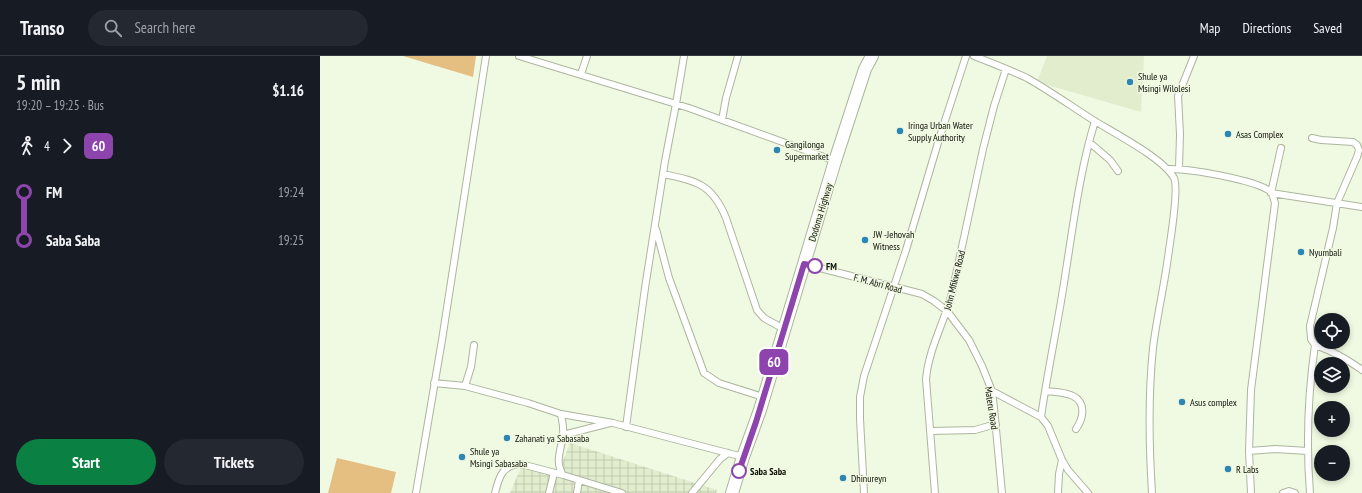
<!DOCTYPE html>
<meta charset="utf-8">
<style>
:root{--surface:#171b24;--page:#242831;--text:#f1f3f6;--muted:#9ea1a6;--line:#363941;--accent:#0b8043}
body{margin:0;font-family:"PT Sans Narrow",sans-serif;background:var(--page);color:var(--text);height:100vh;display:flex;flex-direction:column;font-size:15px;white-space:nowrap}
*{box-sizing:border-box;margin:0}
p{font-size:13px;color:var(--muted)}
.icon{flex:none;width:22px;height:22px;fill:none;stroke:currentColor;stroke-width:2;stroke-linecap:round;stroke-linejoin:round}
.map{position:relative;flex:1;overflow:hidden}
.sheet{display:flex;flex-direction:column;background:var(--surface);width:320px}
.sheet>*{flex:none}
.badge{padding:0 8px;border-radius:6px;font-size:14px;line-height:26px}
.tools{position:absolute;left:994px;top:257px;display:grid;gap:8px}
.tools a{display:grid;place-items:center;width:36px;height:36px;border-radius:50%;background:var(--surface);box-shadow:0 2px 6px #0003;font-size:20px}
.map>.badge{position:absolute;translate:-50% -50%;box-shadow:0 0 0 2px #fff}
.legs{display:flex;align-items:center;gap:6px;height:44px;padding:0 16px;font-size:13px}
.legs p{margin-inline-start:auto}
.overview{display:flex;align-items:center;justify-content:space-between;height:68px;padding:0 16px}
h1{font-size:22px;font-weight:700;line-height:30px}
.primary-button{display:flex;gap:8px;margin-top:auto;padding:8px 16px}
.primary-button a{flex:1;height:46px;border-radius:24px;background:var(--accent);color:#fff;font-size:16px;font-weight:700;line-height:46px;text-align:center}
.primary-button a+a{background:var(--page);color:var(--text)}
ul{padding:0 16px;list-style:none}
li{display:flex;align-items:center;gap:14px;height:48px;font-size:15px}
li i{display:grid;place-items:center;width:6px;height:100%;margin:0 5px;background:currentColor}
li i::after{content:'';width:10px;height:10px;margin:-5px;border:3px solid;border-radius:50%;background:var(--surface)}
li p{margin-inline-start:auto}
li:first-child i{background:linear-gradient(#0000 50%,currentColor 0)}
li:last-child i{background:linear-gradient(currentColor 50%,#0000 0)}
header{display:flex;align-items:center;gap:24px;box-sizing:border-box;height:56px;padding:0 20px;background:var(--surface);border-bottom:1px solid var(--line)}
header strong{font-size:19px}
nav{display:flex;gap:22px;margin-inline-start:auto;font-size:14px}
.search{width:280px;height:36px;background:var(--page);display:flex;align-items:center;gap:10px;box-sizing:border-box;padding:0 14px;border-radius:22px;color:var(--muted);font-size:15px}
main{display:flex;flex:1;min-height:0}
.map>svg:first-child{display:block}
.built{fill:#e2edce}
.industrial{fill:url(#industrial-grid)}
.grass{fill:#e5be81}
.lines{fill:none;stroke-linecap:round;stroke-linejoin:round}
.street-casing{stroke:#adb59e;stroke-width:8}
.highway-casing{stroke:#adb59e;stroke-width:14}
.street{stroke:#fff;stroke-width:6}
.highway{stroke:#fff;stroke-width:12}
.line-1-casing{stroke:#fff;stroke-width:9}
.line-1{stroke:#8e44ad;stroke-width:6}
.poi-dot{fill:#2b86b3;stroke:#f0f9e1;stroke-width:1.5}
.stop-1-dot{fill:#fff;stroke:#8e44ad;stroke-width:2}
.labels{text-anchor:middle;stroke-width:3;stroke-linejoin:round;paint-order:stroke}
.poi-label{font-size:10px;fill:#0e1109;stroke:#f0f9e1;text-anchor:start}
.street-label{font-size:10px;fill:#0e1109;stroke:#f0f9e1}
.stop-label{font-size:10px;font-weight:bold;fill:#0e1109;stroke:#f0f9e1;text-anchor:start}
</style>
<header>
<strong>Transo</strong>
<div class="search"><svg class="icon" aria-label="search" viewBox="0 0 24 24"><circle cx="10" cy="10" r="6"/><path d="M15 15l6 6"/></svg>Search here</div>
<nav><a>Map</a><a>Directions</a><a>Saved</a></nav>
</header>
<main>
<section class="sheet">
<div class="overview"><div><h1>5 min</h1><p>19:20 – 19:25 · Bus</p></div><b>$1.16</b></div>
<div class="legs"><svg class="icon" aria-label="walk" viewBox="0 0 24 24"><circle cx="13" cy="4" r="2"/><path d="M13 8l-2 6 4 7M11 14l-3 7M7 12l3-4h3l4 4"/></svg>4<svg class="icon" aria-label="forward" viewBox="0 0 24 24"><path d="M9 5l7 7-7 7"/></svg><b class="badge" style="background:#8e44ad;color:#fff">60</b></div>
<ul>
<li><i style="color:#8e44ad"></i><b>FM</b><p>19:24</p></li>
<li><i style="color:#8e44ad"></i><b>Saba Saba</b><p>19:25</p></li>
</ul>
<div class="primary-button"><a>Start</a><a>Tickets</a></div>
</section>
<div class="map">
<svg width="1042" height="437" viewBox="0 0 1042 437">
<defs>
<pattern id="industrial-grid" width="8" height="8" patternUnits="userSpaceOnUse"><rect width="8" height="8" fill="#e2edce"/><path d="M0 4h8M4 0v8" fill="none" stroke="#c1cab0"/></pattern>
</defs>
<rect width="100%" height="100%" fill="#f0f9e1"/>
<path class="built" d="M727 0H824L821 56 717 26Z"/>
<path class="industrial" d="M250 387 397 434 396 437H190L201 411 237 420Z"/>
<path class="grass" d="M82 0H156L153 21 83 0Z
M17 402 76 416 71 437H8Z"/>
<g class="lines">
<defs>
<path id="street" d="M199 0 369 52 515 105
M654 0C672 7 690 14 707 22 730 35 751 50 773 64 794 77 843 102 854 122 859 132 851 180 849 194 845 227 837 259 833 292 828 340 829 389 832 437
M261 18 267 0
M402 64 406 42 418 0
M769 86 790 104 798 115
M961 92 951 137 1042 151
M848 113C867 112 937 124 951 136 953 139 954 144 955 147L931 334 929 395 931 437
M859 113 860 78 858 40 874 0
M343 118C377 125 392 128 406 162L437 254 444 262 464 273
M336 173 349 222 384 317 399 327 443 341
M484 208 602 238 614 245 627 255 649 284 662 310 672 335 674 352 682 437
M995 289C1014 296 1025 302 1042 314
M114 327 145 330 208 347 241 358 293 367 423 401
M145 330 151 311 154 289
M672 335 721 361 728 370 742 404 748 414 768 437
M725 335C733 336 745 336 753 340 767 347 763 363 756 373
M241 358C242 365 244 371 243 378 242 392 234 405 243 419L302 437
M721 361C728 312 739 263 746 214 754 164 760 114 775 65
M306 371 325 232 345 105 356 48 364 0
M611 375 655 374 676 368
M243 379 290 367
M929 395 955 393 988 395
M96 437 122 284 166 0
M175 437C179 421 182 409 201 408L243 419
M229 437 234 417
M257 437 259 424
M372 437 400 403 408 397
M544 437 540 363V341L544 320 586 194 620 80 646 0
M615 437 606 323C609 292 624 267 632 237L663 93 674 50 686 13
M738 437 739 418 742 404
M963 437 969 435 975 437
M990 437C986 388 988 338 995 289L991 283 990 270 1013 172 1017 147 1037 101 1039 94 1037 89 1033 86 1001 84 992 82"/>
<path id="highway" d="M412 437 423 401 440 354 515 105 545 13 552 0"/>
</defs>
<use href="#street" class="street-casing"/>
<use href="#highway" class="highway-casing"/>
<use href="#street" class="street"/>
<use href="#highway" class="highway"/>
</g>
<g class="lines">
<defs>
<path id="line-1" d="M419 415 436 366 484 208 495 210"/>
</defs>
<use href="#line-1" class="line-1-casing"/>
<use href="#line-1" class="line-1"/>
</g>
<g class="poi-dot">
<circle cx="810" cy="26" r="4"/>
<circle cx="580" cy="75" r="4"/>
<circle cx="908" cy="78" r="4"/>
<circle cx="457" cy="94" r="4"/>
<circle cx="545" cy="184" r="4"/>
<circle cx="981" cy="196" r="4"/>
<circle cx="862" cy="346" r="4"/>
<circle cx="187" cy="382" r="4"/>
<circle cx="142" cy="401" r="4"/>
<circle cx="908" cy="413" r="4"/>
<circle cx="523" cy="422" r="4"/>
</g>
<g class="stop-1-dot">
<circle cx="495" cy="210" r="7"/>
<circle cx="419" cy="415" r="7"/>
</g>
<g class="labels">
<g class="poi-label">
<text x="818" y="24">Shule ya<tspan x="818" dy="12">Msingi Wilolesi</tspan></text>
<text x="588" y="73">Iringa Urban Water<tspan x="588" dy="12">Supply Authority</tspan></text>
<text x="916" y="82">Asas Complex</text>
<text x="465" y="92">Gangilonga<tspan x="465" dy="12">Supermarket</tspan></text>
<text x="553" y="182">JW -Jehovah<tspan x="553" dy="12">Witness</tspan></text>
<text x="989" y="200">Nyumbali</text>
<text x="870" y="350">Asus complex</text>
<text x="195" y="386">Zahanati ya Sabasaba</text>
<text x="150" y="399">Shule ya<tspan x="150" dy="12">Msingi Sabasaba</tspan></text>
<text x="916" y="417">R Labs</text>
<text x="531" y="426">Dhinureyn</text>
</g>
<g class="street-label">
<text transform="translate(500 156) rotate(-73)" y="4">Dodoma Highway</text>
<text transform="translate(634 224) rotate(-76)" y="4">John Mfikwa Road</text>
<text transform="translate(558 227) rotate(15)" y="4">F. M. Abri Road</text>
<text transform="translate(672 352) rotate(81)" y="4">Materu Road</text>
</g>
<g class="stop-label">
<text x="506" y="214">FM</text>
<text x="430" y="419">Saba Saba</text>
</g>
</g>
</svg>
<div class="tools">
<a><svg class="icon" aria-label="locate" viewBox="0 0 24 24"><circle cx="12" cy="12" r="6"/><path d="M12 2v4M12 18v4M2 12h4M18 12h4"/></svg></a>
<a><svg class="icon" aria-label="layers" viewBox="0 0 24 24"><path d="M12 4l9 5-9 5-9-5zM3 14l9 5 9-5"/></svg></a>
<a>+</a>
<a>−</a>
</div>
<b class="badge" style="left:454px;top:306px;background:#8e44ad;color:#fff">60</b>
</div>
</main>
